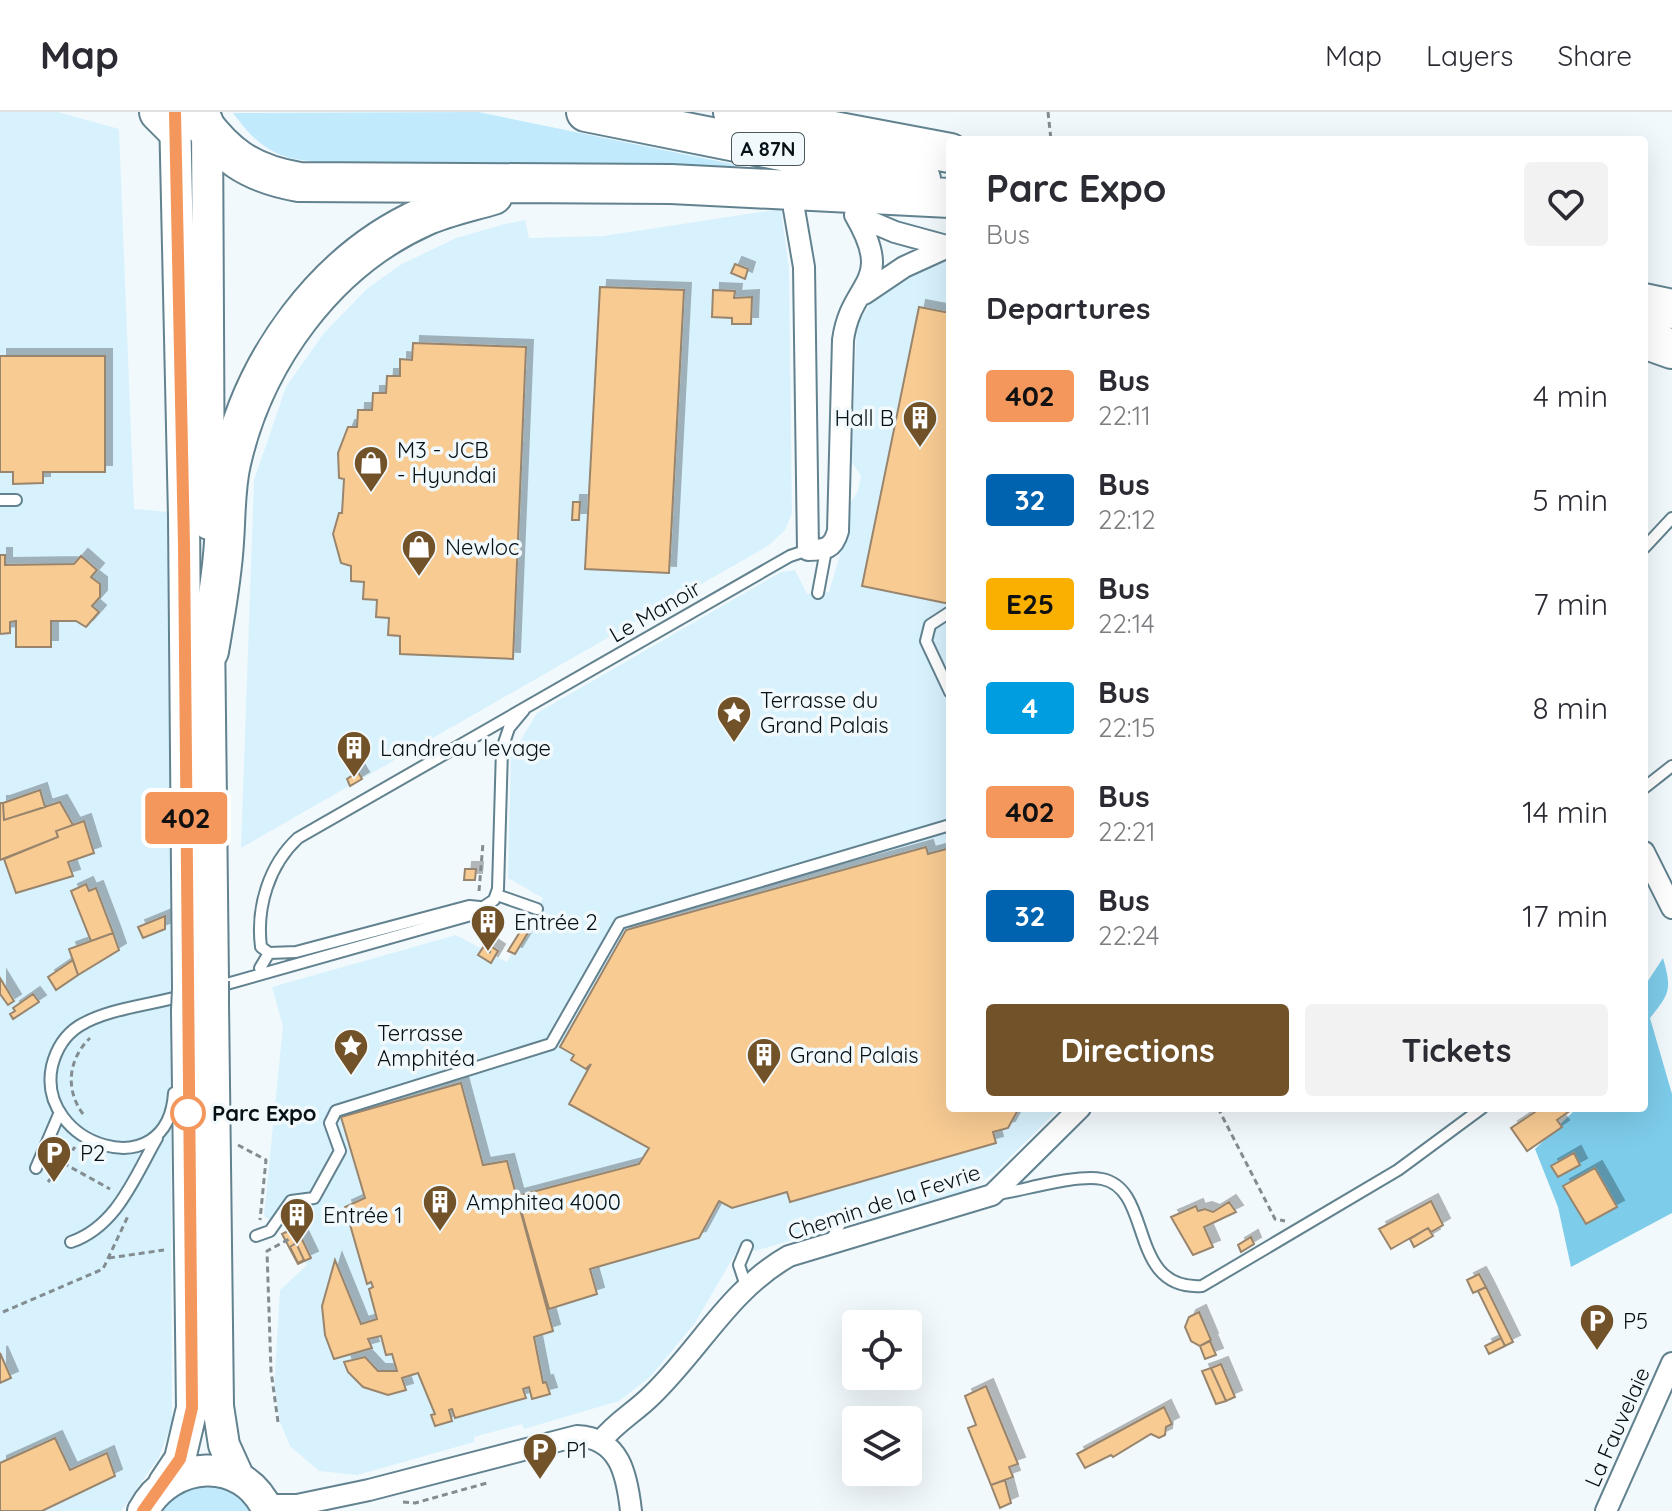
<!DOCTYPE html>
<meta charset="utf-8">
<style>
:root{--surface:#fff;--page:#f2f2f3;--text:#2b2b33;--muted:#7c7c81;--line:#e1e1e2;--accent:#725228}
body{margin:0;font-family:Quicksand,sans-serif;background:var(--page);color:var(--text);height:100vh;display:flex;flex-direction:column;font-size:30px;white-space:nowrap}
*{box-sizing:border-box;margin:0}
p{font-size:26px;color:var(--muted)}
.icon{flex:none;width:44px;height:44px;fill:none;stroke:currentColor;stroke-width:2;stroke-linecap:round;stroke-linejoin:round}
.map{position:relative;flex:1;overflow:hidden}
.details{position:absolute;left:946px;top:24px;width:702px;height:976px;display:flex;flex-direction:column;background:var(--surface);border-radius:8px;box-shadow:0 8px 32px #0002}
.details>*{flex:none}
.badge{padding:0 16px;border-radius:6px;font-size:28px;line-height:52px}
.buttons{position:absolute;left:842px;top:1198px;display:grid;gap:16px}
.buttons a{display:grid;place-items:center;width:80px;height:80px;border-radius:8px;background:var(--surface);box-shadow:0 8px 32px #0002;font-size:40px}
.map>.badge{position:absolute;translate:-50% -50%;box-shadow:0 0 0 4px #fff}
h2{padding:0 40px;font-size:30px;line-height:72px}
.round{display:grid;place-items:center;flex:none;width:84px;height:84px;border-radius:8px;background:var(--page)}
.headline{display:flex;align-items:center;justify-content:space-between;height:136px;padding:0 40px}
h1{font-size:38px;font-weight:700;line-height:60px}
.action{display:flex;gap:16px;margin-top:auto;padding:16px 40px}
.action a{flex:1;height:92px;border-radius:8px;background:var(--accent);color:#fff;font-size:32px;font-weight:700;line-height:92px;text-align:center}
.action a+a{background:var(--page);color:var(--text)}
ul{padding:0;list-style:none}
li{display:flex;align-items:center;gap:24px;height:104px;padding:0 40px}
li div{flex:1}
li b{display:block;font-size:30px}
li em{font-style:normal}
li .badge{min-width:88px;font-weight:700;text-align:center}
header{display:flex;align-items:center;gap:48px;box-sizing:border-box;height:112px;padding:0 40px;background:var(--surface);border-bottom:2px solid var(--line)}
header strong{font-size:38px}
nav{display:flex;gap:44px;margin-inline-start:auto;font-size:28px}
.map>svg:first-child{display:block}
.built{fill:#d8f2fd}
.green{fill:#c1ebfc}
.forest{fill:#7dccea}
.building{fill:#f8cb93;stroke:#99856d;stroke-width:2;filter:url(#shadow)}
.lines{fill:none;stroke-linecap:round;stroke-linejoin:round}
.service-casing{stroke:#62828f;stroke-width:14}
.minor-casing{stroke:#62828f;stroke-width:24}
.secondary-casing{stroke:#62828f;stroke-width:34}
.motorway-casing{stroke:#62828f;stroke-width:42}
.path{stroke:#838d91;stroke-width:3;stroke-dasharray:6 4;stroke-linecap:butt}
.service{stroke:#fff;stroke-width:10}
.minor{stroke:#fff;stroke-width:20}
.secondary{stroke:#fff;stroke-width:30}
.motorway{stroke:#fff;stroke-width:38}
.secondary-bridge-casing{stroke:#62828f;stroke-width:34;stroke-linecap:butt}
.secondary-bridge{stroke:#fff;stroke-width:30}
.line-casing{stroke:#fff;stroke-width:18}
.line{stroke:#f3975d;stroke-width:12}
.stop-dot{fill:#fff;stroke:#f3975d;stroke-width:4}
.labels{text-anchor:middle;stroke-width:7;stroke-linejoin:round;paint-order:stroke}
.shield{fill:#f2f9fc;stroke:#4c575b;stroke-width:2}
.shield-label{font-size:20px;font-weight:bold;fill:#051116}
.poi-label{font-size:22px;fill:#051116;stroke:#f2f9fc;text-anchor:start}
.street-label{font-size:22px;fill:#051116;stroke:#f2f9fc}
.stop-label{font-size:22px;font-weight:bold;fill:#051116;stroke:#f2f9fc;text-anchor:start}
</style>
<header>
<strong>Map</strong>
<nav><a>Map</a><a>Layers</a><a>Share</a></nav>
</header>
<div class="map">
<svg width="1672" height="1399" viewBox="0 0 1672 1399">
<defs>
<filter id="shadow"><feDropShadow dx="7" dy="-7" stdDeviation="0" flood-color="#0004"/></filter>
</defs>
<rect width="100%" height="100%" fill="#f2f9fc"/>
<path class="built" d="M0 0H58L119 17 134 397 169 400 172 1311 159 1345 121 1399H0Z
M781 97 789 157 792 401 785 418 768 434 241 736 254 368 286 275 324 221 368 176 400 153 456 126 505 112 525 108 529 126 603 124Z
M950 145V996H1060L995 1060 971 1077 856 1110 839 1100 830 1117 755 1139 741 1132 695 1211 650 1265 619 1289 524 1317 522 1312 474 1325V1330L357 1363 319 1359 290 1334 280 1310 274 1274 280 1178 307 1153 290 1119 264 1104 283 914 272 875 456 823 507 850 543 786 508 766 511 644 537 601 781 460 795 458 807 482 829 480 849 413 850 391 858 379 861 364 851 349 857 213 871 191 895 168Z"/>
<path class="green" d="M478 0 742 54 352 53C292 47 271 53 233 1Z
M223 1371 256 1399H156L178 1375Z"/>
<path class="forest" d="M1663 846C1672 878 1670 881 1650 906L1672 982V1101L1571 1155 1558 1095 1535 1037 1577 996H1644V875Z"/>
<path class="building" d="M735 152 748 157 745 167 731 161Z
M600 175 684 178 669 461 585 457Z
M713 178 735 179 734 186 752 185 751 212H732V206L712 205Z
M919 195 950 201V492L862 474Z
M413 231 526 235 513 547 400 542V524L388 523 389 506 376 505 377 488 363 487 364 470 351 469V454L341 451 333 422 339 401H342L344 367 339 366 338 341 348 315H357L358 298H372L373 281H386L387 264H400V247L412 248Z
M0 244H105V360H43V371L13 372V360H0Z
M573 390H580L579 408H572Z
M0 443H5V453L74 452 81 444 97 458 91 465 100 472V485L92 494 99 500 86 515 76 509H51V535H16V509L10 510V521L0 522Z
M358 660 362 667 350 674 347 667Z
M40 678 45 695 4 708 3 691Z
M60 690 73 713 56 719 58 725 0 748V691H3L4 708Z
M84 709 94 741 68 750 73 764 16 781 4 747 58 725 56 719Z
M926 735 928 742 950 736V996H1019L1008 1016 993 1020 996 1031 790 1090 787 1080 732 1096 719 1089 699 1126 590 1157 597 1182 549 1197 517 1084 639 1052 649 1036 569 992 591 952 586 957 571 948 574 943 560 935 626 818Z
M465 757H476L475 768H464Z
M86 772 89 779 96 776 113 821 91 829 71 779Z
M165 804V817L143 826 138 815Z
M523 815 529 819 515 842 508 839Z
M113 821 119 838 78 863 69 837Z
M486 831 498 839 491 851 478 843Z
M73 848 78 863 56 878 48 865Z
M0 866 14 889 8 893 0 882Z
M33 882 39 890 13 907 10 902 15 899 13 896Z
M461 971 483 1053 507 1049 553 1219 534 1225 543 1271 546 1270 550 1282 532 1287 529 1275 523 1277 526 1286 455 1306 452 1297 449 1298 452 1309 435 1314 431 1303 435 1302 418 1261 402 1266 406 1278 388 1283 363 1275 348 1260 344 1250 365 1245 378 1259H397L392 1242 386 1243 381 1224 368 1227 372 1236 334 1247 325 1223 322 1194 335 1148 361 1212 377 1207 369 1177 373 1175 371 1170 367 1172 345 1095 365 1086 341 1005Z
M1541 996H1574L1557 1008 1562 1015 1527 1039 1511 1016Z
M1574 1041 1580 1053 1558 1065 1551 1054Z
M1595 1056 1617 1095 1586 1112 1563 1074Z
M1431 1089 1443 1113 1431 1120 1428 1116 1391 1137 1379 1117Z
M1229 1090 1236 1100 1204 1115 1213 1135 1193 1143 1171 1105 1196 1094 1198 1099 1205 1097 1213 1100Z
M296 1115 311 1146 298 1152 282 1122Z
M1428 1116 1433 1124 1414 1135 1410 1127Z
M1251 1125 1254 1132 1241 1140 1238 1133Z
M296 1131 304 1148 298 1151 290 1135Z
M1479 1162 1486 1175 1473 1181 1467 1168Z
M1486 1175 1513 1230 1505 1234 1478 1179Z
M1199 1200 1211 1228 1200 1234 1191 1229 1185 1215 1189 1205Z
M1501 1226 1505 1234 1489 1242 1485 1234Z
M1210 1229 1216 1243 1205 1247 1200 1234Z
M0 1241 11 1266 0 1271Z
M1221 1252 1235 1285 1226 1289 1211 1256Z
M1211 1256 1226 1289 1216 1292 1202 1259Z
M986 1274 1018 1352 1009 1355 1013 1365 991 1373 968 1316 976 1313 965 1284Z
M1164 1295 1172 1312 1166 1315 1165 1323 1159 1326 1151 1322 1113 1345 1111 1343 1085 1356 1077 1342Z
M55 1326 70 1358 107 1341 115 1364 42 1399H0V1351Z
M1005 1368 1011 1391 1000 1396 991 1373Z"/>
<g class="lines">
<defs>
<path id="service" d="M0 388H16
M1644 436 1672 406
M818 481 826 438
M950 500 930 513 926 529 950 580
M1644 676 1672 654
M497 783 537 797
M269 841 261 835C256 795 269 753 298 726L790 444 808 438
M260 856 269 841 296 840 469 794 480 795
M216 875 471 803 494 788 498 777 502 637 509 616 524 598
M174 981C168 1077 35 1033 52 954 56 938 65 923 79 914 108 896 152 893 185 883
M36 1056 60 1000
M998 1082C1025 1078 1076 1062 1102 1067 1154 1077 1127 1179 1202 1174L1398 1058 1482 996
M256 1124 270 1119 291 1089 314 1086 340 1039 330 1011 336 999 551 932 620 811 950 713
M71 1130C117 1114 134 1066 157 1026
M830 1130 845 1103
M746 1174 739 1153 747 1134"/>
<path id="minor" d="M794 97 804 155 808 438C825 438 833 437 838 419L843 228C851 168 896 173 855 103
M855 103 895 120 950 135
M864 182 904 155 948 135
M1644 740 1672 796
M601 1329C616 1310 635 1300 651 1284 700 1237 729 1178 789 1144L992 1083 1080 996
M265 1393H297L369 1378 577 1324C620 1326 627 1363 631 1399
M1606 1399 1672 1251"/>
<path id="secondary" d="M175 0 184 405 188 877
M207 8 209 412
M209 516 213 869
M213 891 218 1294 224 1333 239 1366
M164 1371 180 1347 192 1296 187 899
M143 1399C170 1348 243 1342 268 1399"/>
<path id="motorway" d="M159 0 175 16
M194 0C224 43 248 61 299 70L671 72 950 86
M586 0 921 67
M733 0 950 41
M1644 191 1672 197
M1644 227 1672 237
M209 539C215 503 222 466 224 430 226 404 225 377 231 351 254 248 325 149 423 105 445 95 470 90 493 83"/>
</defs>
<use href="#service" class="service-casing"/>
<use href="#minor" class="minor-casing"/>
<use href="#secondary" class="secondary-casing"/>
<use href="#motorway" class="motorway-casing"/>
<path class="path" d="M1048 0 1051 28
M479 779 483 731
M484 810 491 837 489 841
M1218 996 1275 1107 1285 1109
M83 1002C65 978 68 947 90 926
M238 1033 266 1048 260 1108
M63 1051 110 1077
M48 1070 75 1035
M109 1146 164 1138
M3 1200 103 1157 128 1104
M278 1310 271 1259 267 1139 293 1125
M403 1390 415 1391 487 1371"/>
<use href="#service" class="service"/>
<use href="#minor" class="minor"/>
<use href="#secondary" class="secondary"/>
<use href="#motorway" class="motorway"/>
<defs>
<path id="secondary-bridge" d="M213 869V891
M187 899 188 877"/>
</defs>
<use href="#secondary-bridge" class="secondary-bridge-casing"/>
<use href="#secondary-bridge" class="secondary-bridge"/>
</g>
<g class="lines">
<defs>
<path id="line" d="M143 1399 180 1347 192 1296 184 433 175 0"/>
</defs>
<use href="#line" class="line-casing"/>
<use href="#line" class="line"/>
</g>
<defs>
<symbol id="building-pin" viewBox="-11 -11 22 30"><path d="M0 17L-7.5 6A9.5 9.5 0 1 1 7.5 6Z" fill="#725228" stroke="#f2f9fc"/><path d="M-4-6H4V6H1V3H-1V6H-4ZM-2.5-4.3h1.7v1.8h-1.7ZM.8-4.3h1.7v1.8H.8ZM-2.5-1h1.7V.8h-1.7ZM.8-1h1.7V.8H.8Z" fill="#fff"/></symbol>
<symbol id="shop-pin" viewBox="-11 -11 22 30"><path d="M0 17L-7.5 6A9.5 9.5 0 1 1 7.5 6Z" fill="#725228" stroke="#f2f9fc"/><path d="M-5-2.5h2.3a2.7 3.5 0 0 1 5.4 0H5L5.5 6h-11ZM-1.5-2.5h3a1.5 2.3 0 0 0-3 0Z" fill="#fff"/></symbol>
<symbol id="sight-pin" viewBox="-11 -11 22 30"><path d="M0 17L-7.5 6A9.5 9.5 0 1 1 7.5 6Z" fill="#725228" stroke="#f2f9fc"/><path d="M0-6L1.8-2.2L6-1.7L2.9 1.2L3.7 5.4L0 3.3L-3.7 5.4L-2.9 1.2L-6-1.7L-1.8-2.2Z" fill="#fff"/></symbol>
<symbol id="parking-pin" viewBox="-11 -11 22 30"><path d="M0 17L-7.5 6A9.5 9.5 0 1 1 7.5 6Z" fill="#725228" stroke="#f2f9fc"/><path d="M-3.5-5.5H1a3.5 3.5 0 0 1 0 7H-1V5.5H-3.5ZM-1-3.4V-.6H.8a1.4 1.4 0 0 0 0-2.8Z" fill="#fff"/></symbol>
</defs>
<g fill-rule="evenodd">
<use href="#building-pin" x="900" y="286" width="40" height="54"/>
<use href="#shop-pin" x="351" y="331" width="40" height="54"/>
<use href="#shop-pin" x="399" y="415" width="40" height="54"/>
<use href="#sight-pin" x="714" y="581" width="40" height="54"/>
<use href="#building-pin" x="334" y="616" width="40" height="54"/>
<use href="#building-pin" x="468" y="790" width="40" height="54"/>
<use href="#sight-pin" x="331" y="914" width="40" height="54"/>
<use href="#building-pin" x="744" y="923" width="40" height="54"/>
<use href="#parking-pin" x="34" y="1021" width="40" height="54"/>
<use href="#building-pin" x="420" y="1070" width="40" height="54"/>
<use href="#building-pin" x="277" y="1083" width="40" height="54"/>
<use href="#parking-pin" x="1577" y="1189" width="40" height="54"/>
<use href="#parking-pin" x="520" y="1318" width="40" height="54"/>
</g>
<circle class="stop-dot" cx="188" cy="1001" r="16"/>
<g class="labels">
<rect class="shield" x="732" y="21" width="72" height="32" rx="6"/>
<g class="shield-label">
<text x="768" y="44">A 87N</text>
</g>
<g class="poi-label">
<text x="894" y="314" text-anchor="end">Hall B</text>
<text x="397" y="346">M3 - JCB<tspan x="397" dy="25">- Hyundai</tspan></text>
<text x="445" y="443">Newloc</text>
<text x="760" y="596">Terrasse du<tspan x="760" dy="25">Grand Palais</tspan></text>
<text x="380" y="644">Landreau levage</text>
<text x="514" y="818">Entrée 2</text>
<text x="377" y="929">Terrasse<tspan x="377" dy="25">Amphitéa</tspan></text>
<text x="790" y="951">Grand Palais</text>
<text x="80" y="1049">P2</text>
<text x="466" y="1098">Amphitea 4000</text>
<text x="323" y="1111">Entrée 1</text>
<text x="1623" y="1217">P5</text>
<text x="566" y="1346">P1</text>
</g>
<g class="street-label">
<text transform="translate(655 499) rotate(-30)" y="8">Le Manoir</text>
<text transform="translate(884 1090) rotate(-18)" y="8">Chemin de la Fevrie</text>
<text transform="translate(1617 1315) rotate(-66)" y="8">La Fauvelaie</text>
</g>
<g class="stop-label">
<text x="212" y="1009">Parc Expo</text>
</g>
</g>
</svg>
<div class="buttons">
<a><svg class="icon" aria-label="locate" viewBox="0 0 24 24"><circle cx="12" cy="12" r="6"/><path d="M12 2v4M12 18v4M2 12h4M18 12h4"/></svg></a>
<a><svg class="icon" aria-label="layers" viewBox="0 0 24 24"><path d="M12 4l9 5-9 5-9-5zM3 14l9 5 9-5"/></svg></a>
</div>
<b class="badge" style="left:186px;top:706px;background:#f3975d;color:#111">402</b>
<section class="details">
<div class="headline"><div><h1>Parc Expo</h1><p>Bus</p></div><a class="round"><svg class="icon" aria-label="heart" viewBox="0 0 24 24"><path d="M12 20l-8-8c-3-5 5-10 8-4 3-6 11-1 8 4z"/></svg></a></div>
<h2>Departures</h2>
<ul>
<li><span class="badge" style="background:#f3975d;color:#111">402</span><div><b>Bus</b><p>22:11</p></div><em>4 min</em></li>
<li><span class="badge" style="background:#0063af;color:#fff">32</span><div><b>Bus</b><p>22:12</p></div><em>5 min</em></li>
<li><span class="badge" style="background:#f9b000;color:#111">E25</span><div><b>Bus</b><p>22:14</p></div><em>7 min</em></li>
<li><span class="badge" style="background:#009ee1;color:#fff">4</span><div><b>Bus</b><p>22:15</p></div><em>8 min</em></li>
<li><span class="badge" style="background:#f3975d;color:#111">402</span><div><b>Bus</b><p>22:21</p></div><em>14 min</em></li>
<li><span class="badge" style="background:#0063af;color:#fff">32</span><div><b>Bus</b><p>22:24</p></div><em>17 min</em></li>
</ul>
<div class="action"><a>Directions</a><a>Tickets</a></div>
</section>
</div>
